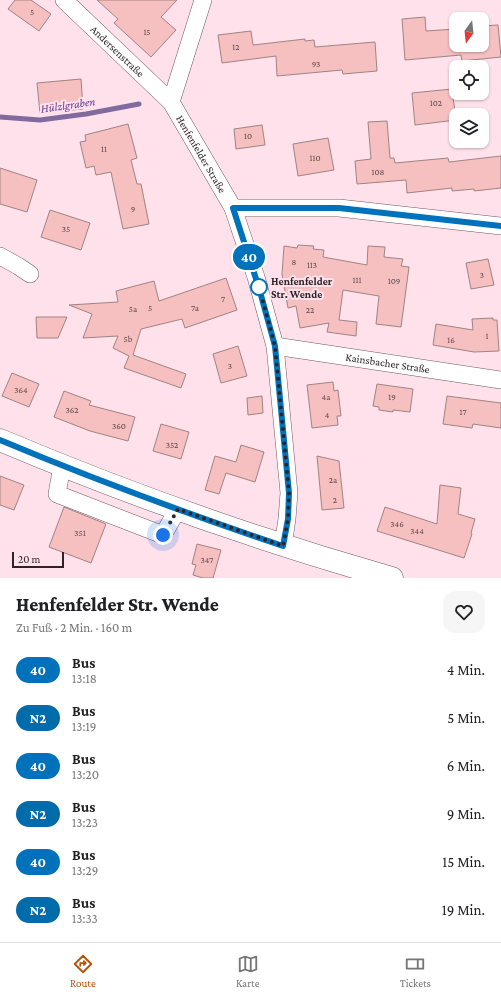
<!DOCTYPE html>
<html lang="de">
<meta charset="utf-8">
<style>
:root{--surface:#fff;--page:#f6f6f6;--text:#202124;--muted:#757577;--line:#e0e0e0;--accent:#b45309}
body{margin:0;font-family:"Crimson Pro",serif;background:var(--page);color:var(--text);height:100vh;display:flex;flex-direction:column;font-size:15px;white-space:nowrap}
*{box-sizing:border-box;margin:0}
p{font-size:13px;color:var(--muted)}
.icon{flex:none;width:22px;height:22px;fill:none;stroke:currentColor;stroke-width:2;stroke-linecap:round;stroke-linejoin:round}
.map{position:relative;height:578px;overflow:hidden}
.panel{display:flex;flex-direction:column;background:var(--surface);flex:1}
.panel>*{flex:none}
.badge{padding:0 8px;border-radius:13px;font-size:14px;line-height:26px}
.needle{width:26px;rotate:195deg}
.tools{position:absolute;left:449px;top:12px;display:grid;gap:8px}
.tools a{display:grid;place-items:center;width:40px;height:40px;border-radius:8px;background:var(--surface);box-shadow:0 1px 3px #0004;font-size:20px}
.scale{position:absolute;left:12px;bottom:10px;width:52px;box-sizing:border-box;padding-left:4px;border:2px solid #2e2327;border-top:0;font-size:11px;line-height:14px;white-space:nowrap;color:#2e2327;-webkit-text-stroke:3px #ffe1ec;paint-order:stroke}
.you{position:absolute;width:20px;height:20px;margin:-10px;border:3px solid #fff;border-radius:50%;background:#1a73e8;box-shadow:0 0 0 6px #1a73e833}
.map>.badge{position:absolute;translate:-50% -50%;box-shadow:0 0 0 2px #fff}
.round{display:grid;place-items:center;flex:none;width:42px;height:42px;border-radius:12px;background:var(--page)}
.summary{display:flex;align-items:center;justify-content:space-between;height:68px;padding:0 16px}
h1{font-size:19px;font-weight:800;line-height:30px}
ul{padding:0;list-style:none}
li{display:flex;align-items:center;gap:12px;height:48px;padding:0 16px}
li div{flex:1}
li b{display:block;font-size:15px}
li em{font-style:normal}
li .badge{min-width:44px;font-weight:700;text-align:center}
.tab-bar{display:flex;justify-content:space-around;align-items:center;height:56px;border-top:1px solid var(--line);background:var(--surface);font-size:11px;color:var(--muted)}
.tab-bar a{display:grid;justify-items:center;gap:2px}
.tab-bar .selected{color:var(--accent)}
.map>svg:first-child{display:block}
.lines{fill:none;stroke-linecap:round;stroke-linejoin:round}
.stream{stroke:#816b9e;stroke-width:5}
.building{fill:#f6bfc0;stroke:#a08383}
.minor-casing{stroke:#705761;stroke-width:18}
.major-casing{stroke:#705761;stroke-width:23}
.minor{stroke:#fff;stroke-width:17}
.major{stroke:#fff;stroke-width:22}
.line-casing{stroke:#fff;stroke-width:9}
.line{stroke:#0072bc;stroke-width:6}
.walk{stroke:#2e2327;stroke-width:4;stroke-dasharray:0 7.2}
.stop-dot{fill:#fff;stroke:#0072bc;stroke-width:2}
.labels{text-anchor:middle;stroke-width:4;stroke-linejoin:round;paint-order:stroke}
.number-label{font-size:9px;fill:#604a4d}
.street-label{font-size:11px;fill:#2e2327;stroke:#ffe1ec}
.stop-label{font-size:11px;font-weight:bold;fill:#2e2327;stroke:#ffe1ec;text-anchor:start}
.water-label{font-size:12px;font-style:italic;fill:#623d92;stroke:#ffe1ec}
</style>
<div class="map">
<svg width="501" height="578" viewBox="0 0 501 578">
<rect width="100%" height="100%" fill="#ffe1ec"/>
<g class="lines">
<path class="stream" d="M0 117 40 120 86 114 139 104"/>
</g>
<path class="building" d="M15 0H31L51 14 39 31 8 9Z
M97 0H177L161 17 176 30 151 57 114 23 118 19Z
M425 17 426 31 456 29V45H482V26L498 25 501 57 462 61 461 55 405 60 402 19Z
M251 31 253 45 305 39V41L314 40 315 47 375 42 377 71 343 74 342 70 277 76 276 56 222 63 218 35Z
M81 79 83 109 40 113 37 83Z
M452 89 456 120 415 125 412 93Z
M387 121 390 158H394L395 163 448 158 449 162 501 156V188L474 191V189L452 191V188L407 193 406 180 357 184 355 161 371 159 368 122Z
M128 124 137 158 131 160 137 184H141L149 224 123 229 111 172 96 175 94 166 86 168 80 142 86 141 85 135Z
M262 125 265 145 236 149 234 129Z
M328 138 334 170 298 176 293 144Z
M0 168 37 180 27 212 0 204Z
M50 210 90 223 81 250 41 237Z
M298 245 314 246 313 249 324 250 323 257 367 265 368 246 385 247 384 257 403 259 401 266 409 267 401 327 376 324 379 296 343 290 339 320 357 322 356 336 327 332 329 323 300 328 296 306 288 308 282 274 284 246 297 248Z
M488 259 494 285 471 289 466 263Z
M226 278 237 310 185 328 182 319 141 329 133 355 186 374 181 388 124 368 129 356 113 348 118 336 83 338 92 314 69 305 118 302 116 291 154 281 159 301Z
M36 317H67L58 338H37Z
M493 318V320H497L499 351 474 352 433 345 436 324 473 330 472 319Z
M238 346 247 376 221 383 213 354Z
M12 373 39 384 29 407 2 396Z
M333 382 334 391 338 390 341 416H337L338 425 312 428 307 385Z
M377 384 413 389 410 412 393 410V412L379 410V407L373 406Z
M64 391 91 401 89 405 135 417 128 441 90 431 54 417Z
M262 396 263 413 248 415 247 398Z
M447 396 501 403V428L473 424 472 428 443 424Z
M161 424 189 432 181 459 153 451Z
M241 445 264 452 255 482 226 473 219 494 205 490 215 456 236 462Z
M317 456 339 461 344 508 322 510Z
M0 476 24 485 14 510 0 505Z
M440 485 461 488 458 514 475 519 471 533 472 534 464 558 377 531 385 507 437 524Z
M64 507 106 524 91 563 49 547Z
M197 544 221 550 213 578H203L193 575 196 565 192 564Z"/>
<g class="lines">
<defs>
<g id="minor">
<path id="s1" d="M64 0 171 102 233 208 256 277 275 346 289 493 287 519 283 546"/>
<path d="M171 102 203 0"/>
<path d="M233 208H339L501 226"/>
<path d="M0 256 18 266 30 274"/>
<path id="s2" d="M275 346 501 380"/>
<path d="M62 466 57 494 163 535 178 509"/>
</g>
<path id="major" d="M0 440C128 494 258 540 392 578"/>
</defs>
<use href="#minor" class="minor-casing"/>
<use href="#major" class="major-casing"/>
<use href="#minor" class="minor"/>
<use href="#major" class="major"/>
</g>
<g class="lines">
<defs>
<path id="line" d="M0 440C93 479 188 514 283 546L288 519 289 493 275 346 259 288 233 208H339L501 226"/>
</defs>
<use href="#line" class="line-casing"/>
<use href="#line" class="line"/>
<path class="walk" d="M163 535 178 509 283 546 288 519 289 493 275 346 259 287"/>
</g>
<circle class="stop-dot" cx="259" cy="287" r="8"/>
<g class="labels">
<g class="number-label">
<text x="32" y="15">5</text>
<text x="147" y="35">15</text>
<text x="236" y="50">12</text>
<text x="316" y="67">93</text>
<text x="436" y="106">102</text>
<text x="248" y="139">10</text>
<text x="104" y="152">11</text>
<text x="315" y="161">110</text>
<text x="378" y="175">108</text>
<text x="133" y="212">9</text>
<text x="66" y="232">35</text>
<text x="294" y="265">8</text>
<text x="312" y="268">113</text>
<text x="482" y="278">3</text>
<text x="357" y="283">111</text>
<text x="394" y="284">109</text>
<text x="223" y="302">7</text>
<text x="150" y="311">5</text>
<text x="195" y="311">7a</text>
<text x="133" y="312">5a</text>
<text x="310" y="313">22</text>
<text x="487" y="339">1</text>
<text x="128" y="342">5b</text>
<text x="451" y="343">16</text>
<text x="230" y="369">3</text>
<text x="21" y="393">364</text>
<text x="326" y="400">4a</text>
<text x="392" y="400">19</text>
<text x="72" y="413">362</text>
<text x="463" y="415">17</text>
<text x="327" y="418">4</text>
<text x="119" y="429">360</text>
<text x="172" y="448">352</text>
<text x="333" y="483">2a</text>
<text x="335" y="503">2</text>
<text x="397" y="527">346</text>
<text x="417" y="534">344</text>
<text x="80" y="536">351</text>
<text x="207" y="563">347</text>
</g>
<g class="street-label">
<text dy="4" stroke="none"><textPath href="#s1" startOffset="74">Andersenstraße</textPath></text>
<text dy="4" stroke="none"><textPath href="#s1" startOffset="208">Henfenfelder Straße</textPath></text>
<text dy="4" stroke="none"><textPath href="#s2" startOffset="114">Kainsbacher Straße</textPath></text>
</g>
<g class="stop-label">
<text x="271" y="285">Henfenfelder<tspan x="271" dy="13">Str. Wende</tspan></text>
</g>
<g class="water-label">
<text transform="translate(68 105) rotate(-8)" y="4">Hülzlgraben</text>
</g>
</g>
</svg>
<div class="tools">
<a><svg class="needle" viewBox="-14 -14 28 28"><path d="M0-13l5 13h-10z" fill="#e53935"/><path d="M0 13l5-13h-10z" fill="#757577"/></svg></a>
<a><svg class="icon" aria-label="locate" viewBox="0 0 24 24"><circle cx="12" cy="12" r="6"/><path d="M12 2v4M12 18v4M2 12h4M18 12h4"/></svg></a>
<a><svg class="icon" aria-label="layers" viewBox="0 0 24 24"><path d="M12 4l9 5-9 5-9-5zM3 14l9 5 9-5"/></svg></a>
</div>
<div class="scale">20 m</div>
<div class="you" style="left:163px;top:535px"></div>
<b class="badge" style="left:249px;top:257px;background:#0072bc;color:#fff">40</b>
</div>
<section class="panel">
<div class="summary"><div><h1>Henfenfelder Str. Wende</h1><p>Zu Fuß · 2 Min. · 160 m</p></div><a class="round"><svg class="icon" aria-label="heart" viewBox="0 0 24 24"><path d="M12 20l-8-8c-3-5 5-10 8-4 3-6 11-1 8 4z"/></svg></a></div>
<ul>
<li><span class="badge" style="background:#0072bc;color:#fff">40</span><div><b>Bus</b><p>13:18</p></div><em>4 Min.</em></li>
<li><span class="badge" style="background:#006ca9;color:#fff">N2</span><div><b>Bus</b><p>13:19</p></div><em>5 Min.</em></li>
<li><span class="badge" style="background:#0072bc;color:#fff">40</span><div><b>Bus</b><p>13:20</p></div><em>6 Min.</em></li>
<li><span class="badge" style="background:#006ca9;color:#fff">N2</span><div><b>Bus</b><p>13:23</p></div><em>9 Min.</em></li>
<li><span class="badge" style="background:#0072bc;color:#fff">40</span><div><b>Bus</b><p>13:29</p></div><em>15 Min.</em></li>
<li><span class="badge" style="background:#006ca9;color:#fff">N2</span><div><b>Bus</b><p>13:33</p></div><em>19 Min.</em></li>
</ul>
</section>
<nav class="tab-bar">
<a class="selected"><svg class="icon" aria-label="directions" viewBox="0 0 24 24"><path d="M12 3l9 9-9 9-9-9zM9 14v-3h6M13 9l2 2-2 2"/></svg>Route</a>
<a><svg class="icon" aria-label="map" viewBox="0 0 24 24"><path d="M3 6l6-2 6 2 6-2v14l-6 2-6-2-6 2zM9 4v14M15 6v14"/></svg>Karte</a>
<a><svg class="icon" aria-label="tickets" viewBox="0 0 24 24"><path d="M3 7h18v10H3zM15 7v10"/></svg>Tickets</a>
</nav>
